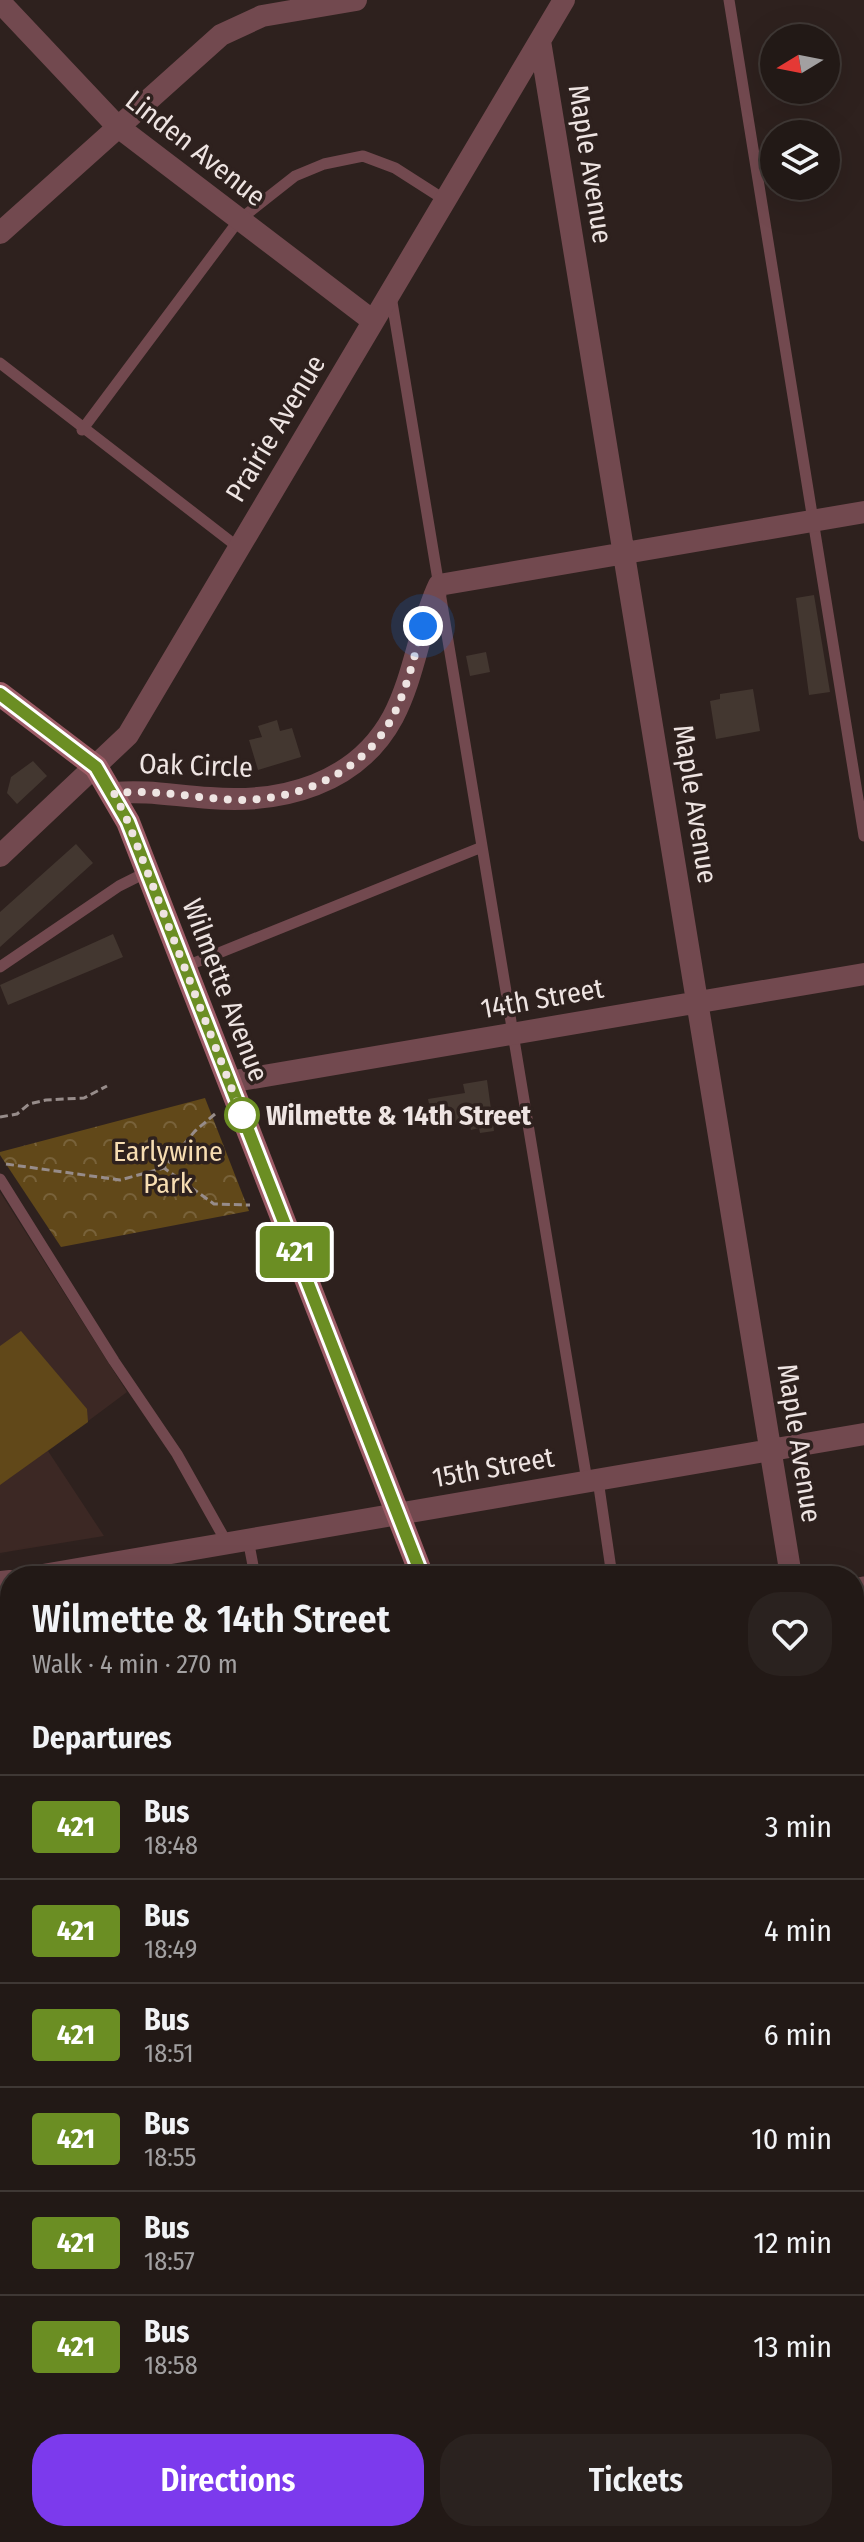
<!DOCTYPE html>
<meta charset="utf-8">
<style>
:root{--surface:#221916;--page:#2a221f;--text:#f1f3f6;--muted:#a2a0a1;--line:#3f3835;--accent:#7c3aed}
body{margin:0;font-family:"Fira Sans Condensed",sans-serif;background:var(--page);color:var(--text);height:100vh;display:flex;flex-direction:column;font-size:30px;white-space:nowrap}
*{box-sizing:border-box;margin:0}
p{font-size:26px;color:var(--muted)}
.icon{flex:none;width:44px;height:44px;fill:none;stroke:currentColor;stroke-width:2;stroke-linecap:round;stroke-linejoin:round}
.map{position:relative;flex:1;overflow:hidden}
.details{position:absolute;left:0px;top:1566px;width:864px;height:976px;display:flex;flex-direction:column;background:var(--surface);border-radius:32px 32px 0 0;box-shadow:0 8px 32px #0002,0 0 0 2px var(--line)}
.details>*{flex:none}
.badge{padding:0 16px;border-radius:6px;font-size:28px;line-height:52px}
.needle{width:52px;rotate:260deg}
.buttons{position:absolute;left:760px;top:24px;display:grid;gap:16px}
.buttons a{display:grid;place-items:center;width:80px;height:80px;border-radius:50%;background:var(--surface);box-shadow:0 8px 32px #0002,0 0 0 2px var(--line);font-size:40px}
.you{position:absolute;width:40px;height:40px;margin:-20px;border:6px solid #fff;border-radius:50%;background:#1a73e8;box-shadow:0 0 0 12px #1a73e833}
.map>.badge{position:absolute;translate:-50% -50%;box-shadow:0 0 0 4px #fff}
h2{padding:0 32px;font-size:30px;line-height:72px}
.round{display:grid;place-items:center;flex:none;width:84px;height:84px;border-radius:32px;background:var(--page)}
.overview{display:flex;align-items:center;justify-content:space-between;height:136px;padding:0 32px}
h1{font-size:38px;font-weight:600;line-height:60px}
.button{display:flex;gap:16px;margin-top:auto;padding:16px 32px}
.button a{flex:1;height:92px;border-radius:32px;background:var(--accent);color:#fff;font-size:32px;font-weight:600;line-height:92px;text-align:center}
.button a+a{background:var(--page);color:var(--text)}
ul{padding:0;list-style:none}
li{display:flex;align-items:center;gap:24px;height:104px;padding:0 32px;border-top:2px solid var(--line)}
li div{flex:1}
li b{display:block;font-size:30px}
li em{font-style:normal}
li .badge{min-width:88px;font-weight:700;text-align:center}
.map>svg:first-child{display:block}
.built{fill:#3c2824}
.forest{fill:url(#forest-crowns)}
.garden{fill:#614819}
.building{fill:#433730}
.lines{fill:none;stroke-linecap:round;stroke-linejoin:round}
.path{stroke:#978c8a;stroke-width:3;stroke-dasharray:8 4;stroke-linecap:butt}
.lane{stroke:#72494f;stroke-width:11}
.street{stroke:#72494f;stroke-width:22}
.secondary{stroke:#9d5c66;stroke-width:24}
.line-casing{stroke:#fff;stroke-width:18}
.line{stroke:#6b8e23;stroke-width:12}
.walk{stroke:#eee4e2;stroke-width:8;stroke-dasharray:0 14.4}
.stop-dot{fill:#fff;stroke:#6b8e23;stroke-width:4}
.labels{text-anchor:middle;stroke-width:7;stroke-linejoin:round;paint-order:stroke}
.street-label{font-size:28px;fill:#eee4e2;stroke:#2e211e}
.stop-label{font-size:28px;font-weight:bold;fill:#eee4e2;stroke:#2e211e;text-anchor:start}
.park-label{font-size:28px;fill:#f7ddb2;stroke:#2e211e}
</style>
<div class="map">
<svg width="864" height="2542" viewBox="0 0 864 2542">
<defs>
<pattern id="forest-crowns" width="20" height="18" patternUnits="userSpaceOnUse" patternTransform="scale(2)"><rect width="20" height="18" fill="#614819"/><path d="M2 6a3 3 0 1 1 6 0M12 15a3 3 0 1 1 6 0" fill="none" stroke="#78623a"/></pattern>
</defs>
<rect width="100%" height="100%" fill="#2e211e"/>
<path class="built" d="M0 1192 127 1392 48 1451 104 1536 0 1553Z"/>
<path class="forest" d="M205 1098 249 1211 61 1247 0 1155V1152Z"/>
<path class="garden" d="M21 1331 87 1409 88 1422 0 1485V1346Z"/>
<path class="building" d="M814 595 830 692 809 695 796 598Z
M486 652 490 672 470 676 466 656Z
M753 689 760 731 716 739 710 701 720 699V694Z
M277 720 280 731 292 728 301 757 258 770 249 740 262 737 258 726Z
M33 761 47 776 17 804 7 793 11 777Z
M76 844 93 863 0 947V912Z
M113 934 123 957 8 1005 0 985Z
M487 1080 494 1131 480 1133 479 1128 471 1130 469 1121 434 1127 428 1099 465 1093 463 1084Z"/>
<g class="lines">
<path class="path" d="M215 1114 195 1131 164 1168 214 1204 250 1205
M0 1117 17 1114 29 1104 46 1100 84 1098 107 1086
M6 1164 120 1180 164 1168"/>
<path class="lane" d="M729 0 864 836
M391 296 587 1481
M0 363 239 548
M82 430 239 220 295 176 324 164 363 156 395 168 445 200
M0 967 119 886 147 872
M184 967 482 847
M0 1179 114 1361 177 1454 227 1543
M598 1480 612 1576
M248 1539 255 1576
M854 1584 864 1582
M854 1757 864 1755
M0 2092 10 2153
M71 2532 73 2542"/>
<path class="street" d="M0 2 117 126 373 321
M540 41 791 1576
M0 233 221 35 262 16 356 0
M114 793C149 790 175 796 210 798 282 804 357 784 393 717 415 675 419 627 439 585L864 512
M0 856 128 735 564 0
M229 1082 864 974
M37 1576 864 1434
M0 1582 10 1581
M854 1901 864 1899
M0 2075 10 2074
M854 2200 864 2198
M854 2487 864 2485
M169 2542 228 2532"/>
<path class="secondary" d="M0 694 96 767 128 822 422 1576
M621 2532 624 2542"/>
</g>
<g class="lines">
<defs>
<path id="line" d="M0 694 96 767 128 822 422 1576"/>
</defs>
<use href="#line" class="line-casing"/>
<use href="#line" class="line"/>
<path class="walk" d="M242 1115 128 822 114 793C155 789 194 798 236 800 299 801 366 772 394 714 408 686 414 656 423 626"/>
</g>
<circle class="stop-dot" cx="242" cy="1115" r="16"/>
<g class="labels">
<g class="street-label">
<text transform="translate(196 148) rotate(38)" y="10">Linden Avenue</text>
<text transform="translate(591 164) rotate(81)" y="10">Maple Avenue</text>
<text transform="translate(275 428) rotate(-59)" y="10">Prairie Avenue</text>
<text transform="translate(196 765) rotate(2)" y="10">Oak Circle</text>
<text transform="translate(696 804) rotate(81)" y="10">Maple Avenue</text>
<text transform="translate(226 990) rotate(69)" y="10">Wilmette Avenue</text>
<text transform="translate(542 998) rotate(-10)" y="10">14th Street</text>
<text transform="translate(800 1443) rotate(81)" y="10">Maple Avenue</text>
<text transform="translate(493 1467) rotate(-10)" y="10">15th Street</text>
</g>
<g class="stop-label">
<text x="266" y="1125">Wilmette &amp; 14th Street</text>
</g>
<g class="park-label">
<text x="168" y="1161">Earlywine<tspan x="168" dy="32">Park</tspan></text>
</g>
</g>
</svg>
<div class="buttons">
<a><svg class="needle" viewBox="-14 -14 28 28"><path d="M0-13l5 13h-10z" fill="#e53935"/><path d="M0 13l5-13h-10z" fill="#a2a0a1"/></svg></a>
<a><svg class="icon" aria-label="layers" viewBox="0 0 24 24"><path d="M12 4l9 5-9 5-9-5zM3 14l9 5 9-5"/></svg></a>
</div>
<div class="you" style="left:423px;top:626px"></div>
<b class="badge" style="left:295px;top:1252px;background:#6b8e23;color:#fff">421</b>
<section class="details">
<div class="overview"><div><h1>Wilmette &amp; 14th Street</h1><p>Walk · 4 min · 270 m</p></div><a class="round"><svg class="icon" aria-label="heart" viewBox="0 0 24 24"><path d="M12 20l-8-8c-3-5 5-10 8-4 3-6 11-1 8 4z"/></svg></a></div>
<h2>Departures</h2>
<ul>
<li><span class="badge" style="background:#6b8e23;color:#fff">421</span><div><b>Bus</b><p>18:48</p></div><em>3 min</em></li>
<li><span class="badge" style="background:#6b8e23;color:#fff">421</span><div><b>Bus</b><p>18:49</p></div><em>4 min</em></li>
<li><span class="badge" style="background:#6b8e23;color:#fff">421</span><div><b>Bus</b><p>18:51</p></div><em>6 min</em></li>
<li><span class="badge" style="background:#6b8e23;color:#fff">421</span><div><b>Bus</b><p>18:55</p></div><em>10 min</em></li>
<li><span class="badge" style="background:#6b8e23;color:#fff">421</span><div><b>Bus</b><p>18:57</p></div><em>12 min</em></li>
<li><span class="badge" style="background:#6b8e23;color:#fff">421</span><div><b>Bus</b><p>18:58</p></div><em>13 min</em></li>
</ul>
<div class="button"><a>Directions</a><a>Tickets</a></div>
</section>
</div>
